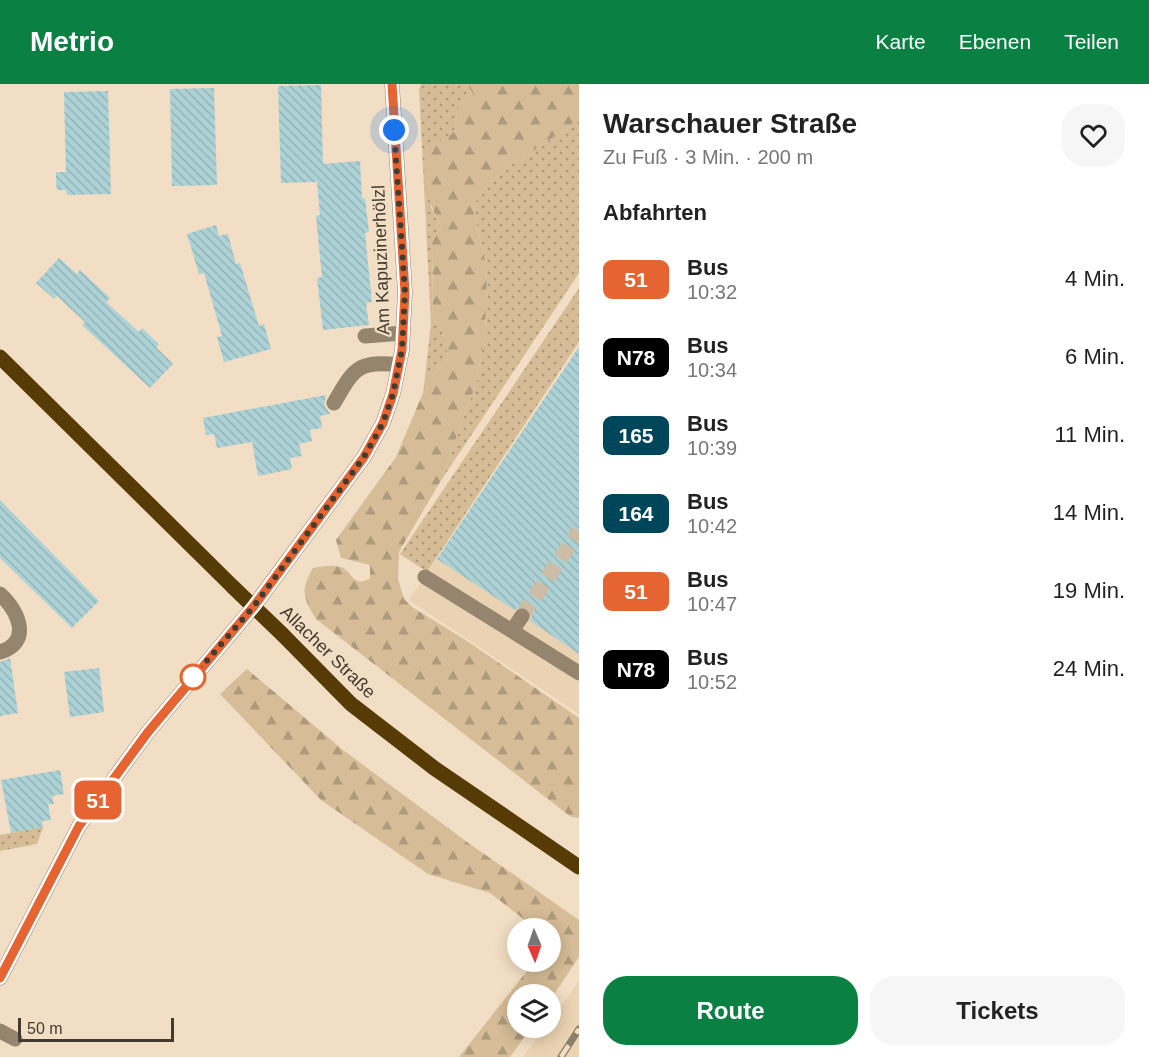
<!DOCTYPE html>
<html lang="de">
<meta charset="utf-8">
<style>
:root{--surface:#fff;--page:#f6f6f6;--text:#222;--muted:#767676;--accent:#0b8043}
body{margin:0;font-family:Helvetica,sans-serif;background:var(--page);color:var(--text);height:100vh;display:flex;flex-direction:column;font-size:22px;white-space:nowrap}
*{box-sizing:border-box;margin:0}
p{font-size:20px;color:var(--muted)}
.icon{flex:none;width:33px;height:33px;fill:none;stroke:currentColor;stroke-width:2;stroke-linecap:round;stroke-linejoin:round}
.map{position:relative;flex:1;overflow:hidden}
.panel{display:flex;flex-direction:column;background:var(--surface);width:570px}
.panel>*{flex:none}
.badge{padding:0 12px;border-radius:9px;font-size:21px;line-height:39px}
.needle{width:39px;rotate:178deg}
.tools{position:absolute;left:507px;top:834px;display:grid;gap:12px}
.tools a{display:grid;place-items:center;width:54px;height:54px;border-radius:50%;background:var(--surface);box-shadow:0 3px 15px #0003;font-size:30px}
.scale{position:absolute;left:18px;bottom:15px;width:156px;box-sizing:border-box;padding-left:6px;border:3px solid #423b30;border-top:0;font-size:16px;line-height:21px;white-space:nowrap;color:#423b30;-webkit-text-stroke:4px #f1dec4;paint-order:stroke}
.you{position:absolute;width:30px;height:30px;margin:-15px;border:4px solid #fff;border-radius:50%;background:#1a73e8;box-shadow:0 0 0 9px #1a73e833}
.map>.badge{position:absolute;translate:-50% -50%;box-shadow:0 0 0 3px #fff}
h2{padding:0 24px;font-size:22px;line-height:54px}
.round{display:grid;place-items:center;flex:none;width:63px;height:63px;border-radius:24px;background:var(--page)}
.summary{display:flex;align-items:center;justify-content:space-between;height:102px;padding:0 24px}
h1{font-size:28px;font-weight:700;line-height:45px}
.primary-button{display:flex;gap:12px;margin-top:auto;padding:12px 24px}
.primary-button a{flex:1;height:69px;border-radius:24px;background:var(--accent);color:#fff;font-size:24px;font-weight:700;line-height:69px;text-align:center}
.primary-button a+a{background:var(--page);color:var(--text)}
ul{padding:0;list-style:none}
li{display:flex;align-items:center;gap:18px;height:78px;padding:0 24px}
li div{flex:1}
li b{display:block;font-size:22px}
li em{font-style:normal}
li .badge{min-width:66px;font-weight:700;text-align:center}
header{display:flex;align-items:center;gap:36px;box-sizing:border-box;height:84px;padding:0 30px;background:var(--accent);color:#fff}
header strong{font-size:28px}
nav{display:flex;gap:33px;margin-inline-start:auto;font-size:21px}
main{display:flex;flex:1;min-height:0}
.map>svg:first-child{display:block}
.built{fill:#ead3b2}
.green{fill:url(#green-dots)}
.forest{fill:url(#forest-firs)}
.building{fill:url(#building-back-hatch)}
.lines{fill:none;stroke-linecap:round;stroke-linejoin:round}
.minor-tunnel{stroke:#cebda6;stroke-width:15;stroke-dasharray:15 8;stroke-linecap:butt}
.minor{stroke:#95856e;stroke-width:15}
.major{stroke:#563b06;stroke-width:15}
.rail-casing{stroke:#8a7e6d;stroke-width:7}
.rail{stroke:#f1dec4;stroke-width:4.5;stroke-dasharray:14;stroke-linecap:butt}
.major-bridge{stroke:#563b06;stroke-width:15}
.line-casing{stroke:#fff;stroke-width:14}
.line{stroke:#e66432;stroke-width:9}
.walk{stroke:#423b30;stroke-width:6;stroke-dasharray:0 10.8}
.stop-dot{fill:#fff;stroke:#e66432;stroke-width:3}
.labels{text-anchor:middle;stroke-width:4.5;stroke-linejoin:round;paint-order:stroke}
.street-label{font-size:18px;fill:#423b30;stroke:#f1dec4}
</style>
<header>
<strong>Metrio</strong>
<nav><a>Karte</a><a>Ebenen</a><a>Teilen</a></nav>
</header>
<main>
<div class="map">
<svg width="579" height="973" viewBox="0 0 579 973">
<defs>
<pattern id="green-dots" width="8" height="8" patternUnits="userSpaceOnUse" patternTransform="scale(1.5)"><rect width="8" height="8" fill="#d6bc97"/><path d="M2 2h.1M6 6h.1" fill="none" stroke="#af9a7c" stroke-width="1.8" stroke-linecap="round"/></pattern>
<pattern id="forest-firs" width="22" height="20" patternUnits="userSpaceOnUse" patternTransform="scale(1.5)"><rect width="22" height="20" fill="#d6bc97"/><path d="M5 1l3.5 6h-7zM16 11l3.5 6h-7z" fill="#af9a7c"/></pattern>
<pattern id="building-back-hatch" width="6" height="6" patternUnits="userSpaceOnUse" patternTransform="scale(1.5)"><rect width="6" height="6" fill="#acd2d6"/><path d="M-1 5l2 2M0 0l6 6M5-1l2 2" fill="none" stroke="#95b5b8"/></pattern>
</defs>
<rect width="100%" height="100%" fill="#f1dec4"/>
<path class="built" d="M579 263V630L409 516Z
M579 897V973H523L545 944H550L551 936Z"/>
<path class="green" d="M421 0H466L473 9 469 16 457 22 455 46 446 55 427 62 431 123 441 143 432 157 433 232 446 254 448 274 428 297 423 311 431 239 419 5Z
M579 32V189L440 398 476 300 485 251 487 185 473 123 484 105 511 81 569 43Z
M579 204V258L427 488 400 470Z
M43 743 37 760 0 767V751Z"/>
<path class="forest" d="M466 0H579V32L569 43 511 81 484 105 473 123 487 185 485 251 476 300 440 398 399 468 398 495 404 515 412 523 467 557 579 634V734L571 733 316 535C303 513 300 507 313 484 324 482 340 479 348 488 353 494 353 495 360 498L370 495V481L341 474 336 456 396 373 428 297 448 274 446 254 433 232 432 157 441 143C426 112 421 96 427 62L446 55 455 46 457 22 469 16 473 9Z
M247 585 343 666 467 758 579 836V873L551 915 550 910H518V944H531L510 973H459L534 878H550V844H535L490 809 428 790 321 716 220 610Z"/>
<path class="building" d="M321 1 323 80 360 77 362 115 365 114 369 148 365 149 372 218 366 219 369 241 323 246 317 194 322 193 316 132 320 131 317 98 281 99 278 2Z
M214 4 217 101 172 102 170 5Z
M108 7 111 110 67 111 66 106H57L56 97V88H66L64 8Z
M216 141 219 152 228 150 236 180 240 179 259 242 264 240 271 265 224 278 217 253 222 252 204 189 199 190 187 150Z
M59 174 77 190 80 186 110 214 106 218 139 248 142 244 159 260 156 263 173 280 150 304 82 241 85 238 72 226 57 212 54 215 36 199Z
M579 263V570L530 537 532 532 528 524 522 522 514 526 437 475Z
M326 311 324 320 330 330 320 332 322 344 310 346 312 357 299 360 302 372 290 374 292 385 258 392 252 358 217 364 214 350 206 351 203 334Z
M0 416 99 517 72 544 0 474Z
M10 574 18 629 0 632V578Z
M99 584 104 628 70 633 64 588Z
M60 686 64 710 52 712 54 720H48L51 736 42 737 43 743 11 749 1 696Z"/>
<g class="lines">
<path class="minor-tunnel" d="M522 532 579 447"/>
<path class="minor" d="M365 252 403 249
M334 319C354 285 357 276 399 281
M425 493 512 547
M0 510C18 527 33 558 0 568
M522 532 512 547 579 589
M0 894 79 742 148 648 254 522 364 373 383 339 393 310 402 266 405 208 392 0
M0 947 15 955"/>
<path class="major" d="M0 273 233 503
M282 550 351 620 434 684 579 783"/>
<defs>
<path id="rail" d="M561 973 579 945"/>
</defs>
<use href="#rail" class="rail-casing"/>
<use href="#rail" class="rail"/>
<path class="major-bridge" d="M233 503 282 550"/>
</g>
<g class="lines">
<defs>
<path id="line" d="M0 894 79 742 148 648 254 522 364 373 383 339 393 310 402 266 405 208 392 0"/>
</defs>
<use href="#line" class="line-casing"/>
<use href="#line" class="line"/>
<path class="walk" d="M193 593 254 522 364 373 383 339 393 310 402 266 405 208 394 46"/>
</g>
<circle class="stop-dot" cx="193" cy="593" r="12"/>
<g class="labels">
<g class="street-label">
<text transform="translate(381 176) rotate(-92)" y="6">Am Kapuzinerhölzl</text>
<text transform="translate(328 568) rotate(44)" y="6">Allacher Straße</text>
</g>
</g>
</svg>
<div class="tools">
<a><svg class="needle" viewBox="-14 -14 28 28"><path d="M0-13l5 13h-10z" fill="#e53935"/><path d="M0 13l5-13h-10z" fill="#767676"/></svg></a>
<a><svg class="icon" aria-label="layers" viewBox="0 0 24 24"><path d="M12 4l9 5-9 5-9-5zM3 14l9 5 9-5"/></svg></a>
</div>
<div class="scale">50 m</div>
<div class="you" style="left:394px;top:46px"></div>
<b class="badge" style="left:98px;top:716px;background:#e66432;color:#fff">51</b>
</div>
<section class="panel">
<div class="summary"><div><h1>Warschauer Straße</h1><p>Zu Fuß · 3 Min. · 200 m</p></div><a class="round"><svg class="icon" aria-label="heart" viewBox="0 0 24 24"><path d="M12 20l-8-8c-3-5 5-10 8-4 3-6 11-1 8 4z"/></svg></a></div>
<h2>Abfahrten</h2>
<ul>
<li><span class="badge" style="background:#e66432;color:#fff">51</span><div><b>Bus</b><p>10:32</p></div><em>4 Min.</em></li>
<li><span class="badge" style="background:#000;color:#fff">N78</span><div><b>Bus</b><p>10:34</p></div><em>6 Min.</em></li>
<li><span class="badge" style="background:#00465a;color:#fff">165</span><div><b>Bus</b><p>10:39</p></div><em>11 Min.</em></li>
<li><span class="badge" style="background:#00465a;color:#fff">164</span><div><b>Bus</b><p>10:42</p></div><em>14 Min.</em></li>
<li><span class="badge" style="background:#e66432;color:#fff">51</span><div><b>Bus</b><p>10:47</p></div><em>19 Min.</em></li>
<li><span class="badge" style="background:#000;color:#fff">N78</span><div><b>Bus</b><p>10:52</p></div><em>24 Min.</em></li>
</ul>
<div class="primary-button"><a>Route</a><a>Tickets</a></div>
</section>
</main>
